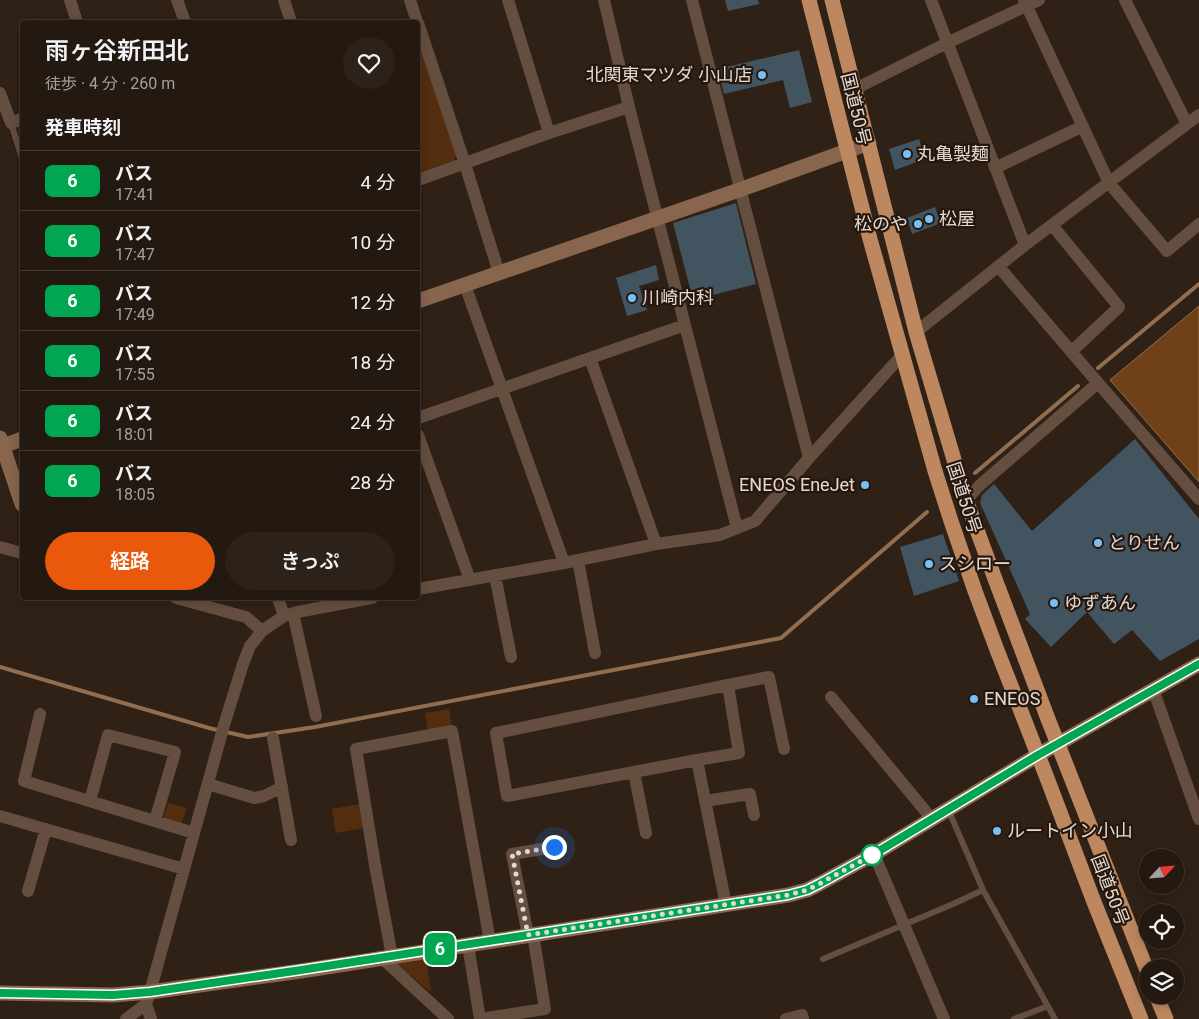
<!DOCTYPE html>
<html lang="ja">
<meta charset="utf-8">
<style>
:root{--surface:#241910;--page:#2c2219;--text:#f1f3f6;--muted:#a3a09f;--line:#413830;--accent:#ea580c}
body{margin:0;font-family:Roboto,"Noto Sans JP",sans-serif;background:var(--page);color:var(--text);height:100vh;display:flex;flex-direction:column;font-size:19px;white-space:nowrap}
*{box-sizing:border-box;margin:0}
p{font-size:16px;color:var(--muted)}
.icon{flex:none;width:28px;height:28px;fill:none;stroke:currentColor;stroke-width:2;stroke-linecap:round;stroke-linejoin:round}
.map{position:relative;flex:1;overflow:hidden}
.sheet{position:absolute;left:20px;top:20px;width:400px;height:580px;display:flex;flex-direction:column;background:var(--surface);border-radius:5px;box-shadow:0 2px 12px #0003,0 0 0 1px var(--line)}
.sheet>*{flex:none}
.badge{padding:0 10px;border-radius:8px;font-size:18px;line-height:32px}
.needle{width:32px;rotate:64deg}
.fabs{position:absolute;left:1139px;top:849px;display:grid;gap:10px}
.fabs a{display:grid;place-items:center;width:45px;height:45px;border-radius:50%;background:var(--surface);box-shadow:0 2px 12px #0003,0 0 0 1px var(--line);font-size:25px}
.you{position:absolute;width:25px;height:25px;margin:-12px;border:4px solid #fff;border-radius:50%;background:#1a73e8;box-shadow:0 0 0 8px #1a73e833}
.map>.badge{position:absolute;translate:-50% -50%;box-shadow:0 0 0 2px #fff}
h2{padding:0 25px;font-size:19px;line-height:45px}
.round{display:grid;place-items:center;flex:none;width:52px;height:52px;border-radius:26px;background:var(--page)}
.head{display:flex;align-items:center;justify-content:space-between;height:85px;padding:0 25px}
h1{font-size:24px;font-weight:600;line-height:38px}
.button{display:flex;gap:10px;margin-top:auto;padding:10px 25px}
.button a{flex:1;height:58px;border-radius:30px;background:var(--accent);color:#fff;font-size:20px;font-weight:600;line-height:58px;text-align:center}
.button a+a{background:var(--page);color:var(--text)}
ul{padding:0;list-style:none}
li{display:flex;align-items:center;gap:15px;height:60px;padding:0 25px;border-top:1px solid var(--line)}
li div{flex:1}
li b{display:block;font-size:19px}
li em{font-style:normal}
li .badge{min-width:55px;font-weight:700;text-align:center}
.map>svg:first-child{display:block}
.green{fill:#532d0e}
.water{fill:#704018;stroke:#926e50}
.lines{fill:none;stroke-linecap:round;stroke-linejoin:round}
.stream{stroke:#926e50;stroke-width:4}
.building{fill:#435461}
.lane{stroke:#644e3f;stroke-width:6}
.street{stroke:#644e3f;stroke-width:12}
.secondary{stroke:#88654d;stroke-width:15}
.highway{stroke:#bd8760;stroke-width:15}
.line-casing{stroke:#fff;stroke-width:11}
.line{stroke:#00a651;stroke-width:8}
.walk{stroke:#e3d9d2;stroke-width:5;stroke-dasharray:0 9}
.poi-dot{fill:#75c0f6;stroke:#26170d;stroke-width:2}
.stop-dot{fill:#fff;stroke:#00a651;stroke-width:2.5}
.labels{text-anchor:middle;stroke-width:4.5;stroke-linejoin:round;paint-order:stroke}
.poi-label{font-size:18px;fill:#e3d9d2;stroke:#26170d;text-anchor:start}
.street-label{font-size:18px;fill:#e3d9d2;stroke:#26170d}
</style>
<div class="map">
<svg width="1199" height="1019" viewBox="0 0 1199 1019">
<rect width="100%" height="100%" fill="#302116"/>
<path class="green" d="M418 39 457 155 453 161 418 173Z
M449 709 452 727 428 731 425 713Z
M168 803 187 808 181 825 163 819Z
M360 804 364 828 336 833 332 809Z
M426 957 431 992 394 962Z"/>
<path class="water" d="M1199 306V482L1110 380Z"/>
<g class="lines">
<path class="stream" d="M1098 368 1199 284
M975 473 1078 386
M0 667 209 728 248 737 315 727 781 638 927 512"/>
</g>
<path class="building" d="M725 0H758L759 4 728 11Z
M799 50 812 102 790 108 783 80 724 94 718 69Z
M919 139 925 159 895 170 889 149Z
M736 203 756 284 693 300 673 223Z
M935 207 941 223 912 234 907 218Z
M656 265 659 280 639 286 647 310 627 316 616 278Z
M1135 439 1199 519V639L1160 661 1132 630 1114 644 1087 612 1051 647 1025 619 1030 614 980 503 982 495 994 484 1032 531Z
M943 534 959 581 914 596 900 547Z"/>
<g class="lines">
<path class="lane" d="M11 123 22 158
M948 809 983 890 1055 1019
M823 959 953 904 983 890
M1014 1019 1048 1006"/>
<path class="street" d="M70 0 77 22
M177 0 185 22
M284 0 291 22
M410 0 417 22
M508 0 549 133
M604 0 629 107 737 528
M692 0 809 458
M931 0 1025 245
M1024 0 1109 183 1167 251 1199 224
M1125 0 1187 124
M418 23 465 164 499 273
M855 89 947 43 1039 0
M0 93 11 123 22 119
M995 168 1083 126
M418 180 549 133 629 107
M1052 225 1119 307 1071 352
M999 267 1098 383 1199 499
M465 285 564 563
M916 332 1025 245 1199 115
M590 358 656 544
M418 418 685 325
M418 435 470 580
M966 500 980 485 1098 383
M0 547 22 553
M578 560 595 653
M495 575 511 657
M418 589 564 563 656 544 720 535 755 521 809 458 902 355
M176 598 246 617 262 631
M278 598 284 616
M293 613 316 716
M728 685 769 677 784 749
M1153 689 1199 819
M831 697 932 819
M40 714 24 781 194 833
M273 738 291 840
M697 760 507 796 496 733 728 685 739 753 697 760 726 905
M634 772 646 833
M208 784 254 798 264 796 282 787
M90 801 108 735 175 752 155 821
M705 801 750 794 754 815
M0 816 184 869
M874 854 944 1019
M28 891 46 829
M528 935 512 854 554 847
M468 945 480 1019
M392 956 376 871 356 749 452 731 490 941
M382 958 448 1019
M146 1004 151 1019
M126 1019 146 1004 150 992 224 725 243 664 250 646 262 631 284 616 297 612 372 598
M480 1019 545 1009 533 934
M786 1019 802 1015 803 1019"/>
<path class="secondary" d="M418 301 739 190 869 143
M0 438 22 504
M3 446 22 439
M0 993 113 995 150 992 301 971 788 895 807 890 819 884 874 854 1038 755 1199 664"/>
<path class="highway" d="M809 0 870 239 935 471 951 521 975 591 997 650 1047 778 1094 902 1141 1019
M832 0 916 332 966 500 995 579 1048 719 1148 973
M1156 995 1166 1019"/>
</g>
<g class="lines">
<defs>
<path id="line" d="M0 993 113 995 150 992 301 970 788 895 807 890 819 884 874 854 1038 755 1199 664"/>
</defs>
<use href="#line" class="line-casing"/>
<use href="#line" class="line"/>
<path class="walk" d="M554 847 512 854 528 935 788 895 807 890 819 884 874 854 872 855"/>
</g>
<g class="poi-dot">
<circle cx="762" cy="75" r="5"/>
<circle cx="907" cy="154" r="5"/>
<circle cx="929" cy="219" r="5"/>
<circle cx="918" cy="224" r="5"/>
<circle cx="632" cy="298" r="5"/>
<circle cx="865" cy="485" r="5"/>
<circle cx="1098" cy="543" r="5"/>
<circle cx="929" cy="564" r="5"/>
<circle cx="1054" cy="603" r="5"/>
<circle cx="974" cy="699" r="5"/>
<circle cx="997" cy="831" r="5"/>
</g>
<circle class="stop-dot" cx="872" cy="855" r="10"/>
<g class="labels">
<g class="poi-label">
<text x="752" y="81" text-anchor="end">北関東マツダ 小山店</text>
<text x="917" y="160">丸亀製麺</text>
<text x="939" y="225">松屋</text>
<text x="908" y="230" text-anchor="end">松のや</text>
<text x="642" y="304">川崎内科</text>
<text x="855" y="491" text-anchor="end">ENEOS EneJet</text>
<text x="1108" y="549">とりせん</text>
<text x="939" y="570">スシロー</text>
<text x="1064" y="609">ゆずあん</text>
<text x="984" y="705">ENEOS</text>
<text x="1007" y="837">ルートイン小山</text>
</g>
<g class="street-label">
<text transform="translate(856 109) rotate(76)" y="6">国道50号</text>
<text transform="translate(964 498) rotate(72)" y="6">国道50号</text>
<text transform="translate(1110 890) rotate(69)" y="6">国道50号</text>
</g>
</g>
</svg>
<div class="fabs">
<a><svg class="needle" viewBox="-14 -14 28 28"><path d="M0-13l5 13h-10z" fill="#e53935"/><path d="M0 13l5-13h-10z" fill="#a3a09f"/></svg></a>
<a><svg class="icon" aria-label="locate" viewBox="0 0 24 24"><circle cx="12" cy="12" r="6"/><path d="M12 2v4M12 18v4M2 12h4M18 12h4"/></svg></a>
<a><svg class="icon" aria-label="layers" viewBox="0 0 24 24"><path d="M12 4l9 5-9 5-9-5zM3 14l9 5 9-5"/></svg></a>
</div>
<div class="you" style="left:554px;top:847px"></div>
<b class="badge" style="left:440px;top:949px;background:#00a651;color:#fff">6</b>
<section class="sheet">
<div class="head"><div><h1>雨ヶ谷新田北</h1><p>徒歩 · 4 分 · 260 m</p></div><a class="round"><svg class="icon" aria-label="heart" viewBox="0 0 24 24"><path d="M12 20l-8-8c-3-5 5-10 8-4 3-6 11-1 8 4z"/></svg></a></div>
<h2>発車時刻</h2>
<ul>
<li><span class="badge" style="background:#00a651;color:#fff">6</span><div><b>バス</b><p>17:41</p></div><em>4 分</em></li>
<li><span class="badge" style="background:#00a651;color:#fff">6</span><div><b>バス</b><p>17:47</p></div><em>10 分</em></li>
<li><span class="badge" style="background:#00a651;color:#fff">6</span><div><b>バス</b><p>17:49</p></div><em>12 分</em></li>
<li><span class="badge" style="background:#00a651;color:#fff">6</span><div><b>バス</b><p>17:55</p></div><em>18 分</em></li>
<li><span class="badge" style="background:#00a651;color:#fff">6</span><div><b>バス</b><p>18:01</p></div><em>24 分</em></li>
<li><span class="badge" style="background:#00a651;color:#fff">6</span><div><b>バス</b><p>18:05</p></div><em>28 分</em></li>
</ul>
<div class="button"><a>経路</a><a>きっぷ</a></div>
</section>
</div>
